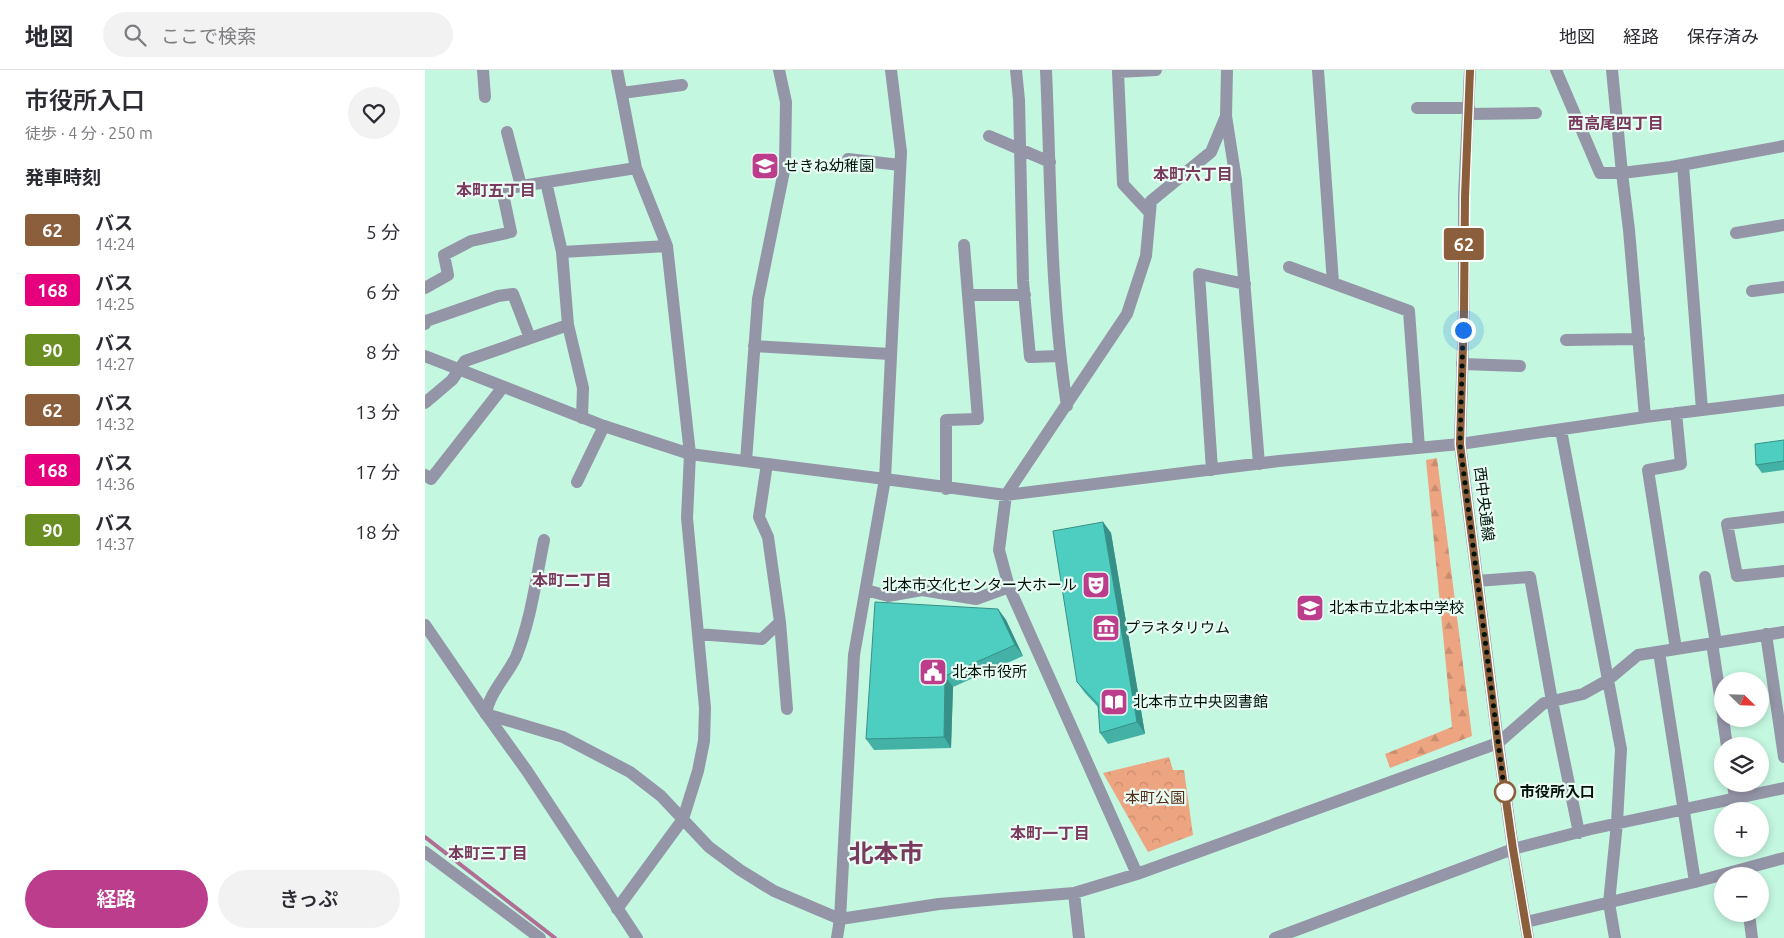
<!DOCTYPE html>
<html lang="ja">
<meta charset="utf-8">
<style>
:root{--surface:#fff;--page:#f2f2f3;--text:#2b2b33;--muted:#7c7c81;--line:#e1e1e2;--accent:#bb3d8b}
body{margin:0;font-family:Ubuntu,"Noto Sans JP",sans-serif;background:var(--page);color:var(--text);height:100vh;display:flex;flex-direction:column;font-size:19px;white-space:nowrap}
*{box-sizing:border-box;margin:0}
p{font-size:16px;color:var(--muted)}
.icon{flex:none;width:28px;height:28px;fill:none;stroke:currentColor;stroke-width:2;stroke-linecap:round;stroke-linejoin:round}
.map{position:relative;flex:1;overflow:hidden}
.drawer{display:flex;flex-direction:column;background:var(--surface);width:425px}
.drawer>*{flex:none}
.badge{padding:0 10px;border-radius:4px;font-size:18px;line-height:32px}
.needle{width:32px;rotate:113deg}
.fabs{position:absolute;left:1289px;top:602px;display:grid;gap:10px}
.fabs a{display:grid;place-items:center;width:55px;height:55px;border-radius:50%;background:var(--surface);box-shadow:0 2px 8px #0003;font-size:25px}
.you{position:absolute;width:25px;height:25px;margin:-12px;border:4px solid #fff;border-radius:50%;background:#1a73e8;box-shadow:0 0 0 8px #1a73e833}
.map>.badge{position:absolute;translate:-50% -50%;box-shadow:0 0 0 2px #fff}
h2{padding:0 25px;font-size:19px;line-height:45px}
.round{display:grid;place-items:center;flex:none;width:52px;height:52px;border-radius:26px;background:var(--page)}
.overview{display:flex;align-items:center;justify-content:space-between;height:85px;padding:0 25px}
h1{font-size:24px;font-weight:600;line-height:38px}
.action{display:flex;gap:10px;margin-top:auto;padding:10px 25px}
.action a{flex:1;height:58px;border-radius:30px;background:var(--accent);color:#fff;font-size:20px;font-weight:600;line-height:58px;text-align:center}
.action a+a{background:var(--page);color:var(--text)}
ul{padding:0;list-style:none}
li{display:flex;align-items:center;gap:15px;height:60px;padding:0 25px}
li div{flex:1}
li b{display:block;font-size:19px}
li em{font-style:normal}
li .badge{min-width:55px;font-weight:700;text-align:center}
header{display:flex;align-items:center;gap:30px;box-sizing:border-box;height:70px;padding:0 25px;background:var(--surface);border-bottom:1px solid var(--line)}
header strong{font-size:24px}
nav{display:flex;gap:28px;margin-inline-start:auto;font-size:18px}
.search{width:350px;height:45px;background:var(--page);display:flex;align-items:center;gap:12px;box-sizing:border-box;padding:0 18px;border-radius:28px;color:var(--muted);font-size:19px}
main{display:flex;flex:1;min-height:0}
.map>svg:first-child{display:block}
.forest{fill:url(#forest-firs)}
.park{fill:url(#park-crowns)}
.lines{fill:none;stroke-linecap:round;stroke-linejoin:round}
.stream{stroke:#b16e94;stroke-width:4}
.minor{stroke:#9595a8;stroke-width:12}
.tertiary{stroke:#9595a8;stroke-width:12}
.wall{fill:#43b1a6}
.shaded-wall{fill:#379087}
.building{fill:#4ecec1;stroke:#379087}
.line-casing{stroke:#fff;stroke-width:11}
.line{stroke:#8b5e3c;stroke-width:8}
.walk{stroke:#01120b;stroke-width:5;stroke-dasharray:0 9}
.stop-dot{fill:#fff;stroke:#8b5e3c;stroke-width:2.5}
.labels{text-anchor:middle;stroke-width:4.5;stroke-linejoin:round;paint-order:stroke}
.poi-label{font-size:15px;fill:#01120b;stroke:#e8fcf3;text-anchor:start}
.street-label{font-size:15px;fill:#01120b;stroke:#e8fcf3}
.stop-label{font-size:15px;font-weight:bold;fill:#01120b;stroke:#e8fcf3;text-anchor:start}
.park-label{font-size:15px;fill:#562d18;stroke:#e8fcf3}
.neighbourhood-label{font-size:16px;font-weight:bold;fill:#793a5e;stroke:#e8fcf3}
.town-label{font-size:25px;font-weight:bold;fill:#793a5e;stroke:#e8fcf3}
</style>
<header>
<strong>地図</strong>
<div class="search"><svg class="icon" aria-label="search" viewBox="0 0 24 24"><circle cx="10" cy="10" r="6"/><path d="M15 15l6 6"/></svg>ここで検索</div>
<nav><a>地図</a><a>経路</a><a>保存済み</a></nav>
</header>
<main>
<section class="drawer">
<div class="overview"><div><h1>市役所入口</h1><p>徒歩 · 4 分 · 250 m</p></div><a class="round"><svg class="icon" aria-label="heart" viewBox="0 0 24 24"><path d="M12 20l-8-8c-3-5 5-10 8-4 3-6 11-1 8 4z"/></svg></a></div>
<h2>発車時刻</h2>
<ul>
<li><span class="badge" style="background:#8b5e3c;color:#fff">62</span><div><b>バス</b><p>14:24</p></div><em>5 分</em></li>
<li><span class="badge" style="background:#e6007e;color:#fff">168</span><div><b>バス</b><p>14:25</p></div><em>6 分</em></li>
<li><span class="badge" style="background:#6b8e23;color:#fff">90</span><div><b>バス</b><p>14:27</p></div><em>8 分</em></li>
<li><span class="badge" style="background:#8b5e3c;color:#fff">62</span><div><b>バス</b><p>14:32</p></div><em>13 分</em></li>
<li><span class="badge" style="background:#e6007e;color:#fff">168</span><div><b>バス</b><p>14:36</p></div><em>17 分</em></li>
<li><span class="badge" style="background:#6b8e23;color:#fff">90</span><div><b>バス</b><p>14:37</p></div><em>18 分</em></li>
</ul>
<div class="action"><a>経路</a><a>きっぷ</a></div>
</section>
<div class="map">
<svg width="1359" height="868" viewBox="0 0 1359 868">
<defs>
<pattern id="forest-firs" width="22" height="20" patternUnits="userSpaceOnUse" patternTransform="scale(1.25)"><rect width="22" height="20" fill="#eda481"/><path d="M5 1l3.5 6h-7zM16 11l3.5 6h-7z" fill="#c98c6e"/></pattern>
<pattern id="park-crowns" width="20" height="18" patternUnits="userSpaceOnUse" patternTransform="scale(1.25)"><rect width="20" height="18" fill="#eda481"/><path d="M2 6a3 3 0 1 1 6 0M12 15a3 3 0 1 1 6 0" fill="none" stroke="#c98c6e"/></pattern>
</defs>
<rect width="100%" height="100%" fill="#c3f7e0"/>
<path class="forest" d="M1012 388 1047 666 965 698 960 684 1027 657 1001 390Z"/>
<path class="park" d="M744 687 748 700H759L768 765 723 782 678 703Z"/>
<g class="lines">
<path class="stream" d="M0 767 130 868"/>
<path class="minor" d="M58 0 60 27
M591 0 594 30 598 211 605 287 634 286
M621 0C626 112 625 225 642 336
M802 0 801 46 811 110 834 394
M893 0 908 213
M1131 0 1175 103H1197L1187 0
M197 23 257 15
M992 38H1044
M1044 44 1111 43
M82 62 96 116
M564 66 625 92
M423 89 475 95
M1258 95 1277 340
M121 112 137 182 143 255 158 318 157 348
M725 143 698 114 693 2 731 0
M1311 163 1359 155
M539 175 543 225H600
M137 182 242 176
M864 197 984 241 994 378
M0 218 23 205 19 185 46 171 86 162 77 119 211 98
M1327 221 1359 217
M0 254 1 251 73 226 88 224 105 268
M1141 270 1214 269
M329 276 465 284
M1037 294 1095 296
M0 333 27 310 40 291 143 255
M1251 343 1256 394 1223 400 1251 579
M1220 347 1204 160 1197 103 1246 97 1359 76
M1136 360 1196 679 1192 753 1184 833 1190 868
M321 391 333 229 360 96 361 32 354 0
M342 394 334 447 343 467 355 552 362 639
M787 400 774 204 820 214
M0 405 6 409 78 317
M152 412 179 356
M521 419V350L553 349 543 225
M1359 447 1302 454 1312 506 1359 501
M119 470C111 509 106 550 91 587 82 606 64 623 61 644L138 667 205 702 236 726 284 777 315 800 349 821 415 849 514 834 649 823 712 804 1073 673 1119 633 1158 624 1183 610 1213 585 1359 562
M1280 507 1291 573
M1052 511 1105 507 1127 631 1154 763
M441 520 463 526 497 520 551 529 584 517
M273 564 337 569 355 552
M1341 564 1359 687
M1287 573 1298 645
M1234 582 1270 812
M1298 649 1302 676
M1308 714 1310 728
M0 782 115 868
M712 804 584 517 574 480 581 425 702 244 721 186 726 131 786 82 801 46
M649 823 654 868
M192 839 258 749 273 701 279 671 280 638 262 448 265 384 242 176 211 98 192 0
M1324 844 1327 868
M415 849 429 585 460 409 581 425 854 391 1035 374 1220 347 1359 330
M1101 852 1270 812 1359 788
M850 868 1088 779 1166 759 1359 718"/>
<path class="tertiary" d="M1045 0 1039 127V242L1035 374 1073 673 1088 779 1103 868
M0 286 179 356 265 384 460 409 476 82 466 0
M0 555 61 644 102 701 212 868
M412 868 415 849"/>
</g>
<path class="wall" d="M1359 370V400L1337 403 1331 395Z
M678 452 686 463 720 664 683 674 675 663 673 637 660 623 652 612Z
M573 539 581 550 598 586 528 617 526 678 449 680 441 669Z"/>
<path class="shaded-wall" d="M678 452 686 463 720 664 712 652Z
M573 539 581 550 598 586 590 575Z
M520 606 528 617 526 678 519 667Z"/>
<path class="building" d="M1359 370V391L1331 395 1330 374Z
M678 452 712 652 675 663 673 634 652 612 628 461Z
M450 532 573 539 590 575 520 606 519 667 441 669Z"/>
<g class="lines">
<defs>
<path id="line" d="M1045 0 1040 127 1039 242 1035 374 1073 674 1088 779 1103 868"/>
</defs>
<use href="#line" class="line-casing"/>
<use href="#line" class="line"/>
<path class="walk" d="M1038 260 1035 374 1080 726V722"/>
</g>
<defs>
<symbol id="school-square" viewBox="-11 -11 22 22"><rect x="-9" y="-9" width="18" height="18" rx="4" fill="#bb3d8b" stroke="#e8fcf3"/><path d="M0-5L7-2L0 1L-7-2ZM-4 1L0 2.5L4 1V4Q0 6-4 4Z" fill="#fff"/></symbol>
<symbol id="theatre-square" viewBox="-11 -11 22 22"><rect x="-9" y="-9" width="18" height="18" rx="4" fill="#bb3d8b" stroke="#e8fcf3"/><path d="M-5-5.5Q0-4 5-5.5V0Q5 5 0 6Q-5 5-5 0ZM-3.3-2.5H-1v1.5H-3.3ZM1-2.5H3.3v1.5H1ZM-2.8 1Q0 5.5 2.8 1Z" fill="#fff"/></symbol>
<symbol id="museum-square" viewBox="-11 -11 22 22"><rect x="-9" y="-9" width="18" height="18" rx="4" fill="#bb3d8b" stroke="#e8fcf3"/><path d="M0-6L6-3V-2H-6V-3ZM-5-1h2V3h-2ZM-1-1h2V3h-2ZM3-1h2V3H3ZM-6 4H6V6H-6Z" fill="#fff"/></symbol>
<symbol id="civic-square" viewBox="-11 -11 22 22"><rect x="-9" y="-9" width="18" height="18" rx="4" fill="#bb3d8b" stroke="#e8fcf3"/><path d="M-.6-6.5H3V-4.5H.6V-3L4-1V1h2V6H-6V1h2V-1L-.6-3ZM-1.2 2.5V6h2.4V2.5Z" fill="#fff"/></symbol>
<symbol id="library-square" viewBox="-11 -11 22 22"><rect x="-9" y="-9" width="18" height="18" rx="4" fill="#bb3d8b" stroke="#e8fcf3"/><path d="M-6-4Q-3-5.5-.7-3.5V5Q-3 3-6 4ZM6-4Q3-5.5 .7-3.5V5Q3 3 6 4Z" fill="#fff"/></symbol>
</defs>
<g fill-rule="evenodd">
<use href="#school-square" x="324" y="80" width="32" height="32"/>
<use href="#theatre-square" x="655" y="499" width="32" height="32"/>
<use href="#school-square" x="869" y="522" width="32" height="32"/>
<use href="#museum-square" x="665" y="542" width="32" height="32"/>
<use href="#civic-square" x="492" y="586" width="32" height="32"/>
<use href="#library-square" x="673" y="616" width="32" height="32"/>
</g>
<circle class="stop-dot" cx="1080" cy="722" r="10"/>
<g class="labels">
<g class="poi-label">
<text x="359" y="101">せきね幼稚園</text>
<text x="652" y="520" text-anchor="end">北本市文化センター大ホール</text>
<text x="904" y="543">北本市立北本中学校</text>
<text x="700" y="563">プラネタリウム</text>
<text x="527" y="607">北本市役所</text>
<text x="708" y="637">北本市立中央図書館</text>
</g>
<g class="street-label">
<text transform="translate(1059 434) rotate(83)" y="5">西中央通線</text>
</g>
<g class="stop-label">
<text x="1095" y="727">市役所入口</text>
</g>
<g class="park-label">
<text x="730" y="733">本町公園</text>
</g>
<g class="neighbourhood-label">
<text x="1191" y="59">西高尾四丁目</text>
<text x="768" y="110">本町六丁目</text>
<text x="71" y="126">本町五丁目</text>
<text x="147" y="516">本町二丁目</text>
<text x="625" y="769">本町一丁目</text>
<text x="63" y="789">本町三丁目</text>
</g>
<g class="town-label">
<text x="461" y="792">北本市</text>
</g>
</g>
</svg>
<div class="fabs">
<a><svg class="needle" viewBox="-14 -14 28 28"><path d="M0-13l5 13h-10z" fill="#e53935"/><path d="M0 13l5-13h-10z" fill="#7c7c81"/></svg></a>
<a><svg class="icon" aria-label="layers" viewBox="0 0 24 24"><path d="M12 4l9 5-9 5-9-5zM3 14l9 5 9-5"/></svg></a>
<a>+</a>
<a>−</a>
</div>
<div class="you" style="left:1038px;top:260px"></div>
<b class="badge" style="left:1039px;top:174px;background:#8b5e3c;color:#fff">62</b>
</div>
</main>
